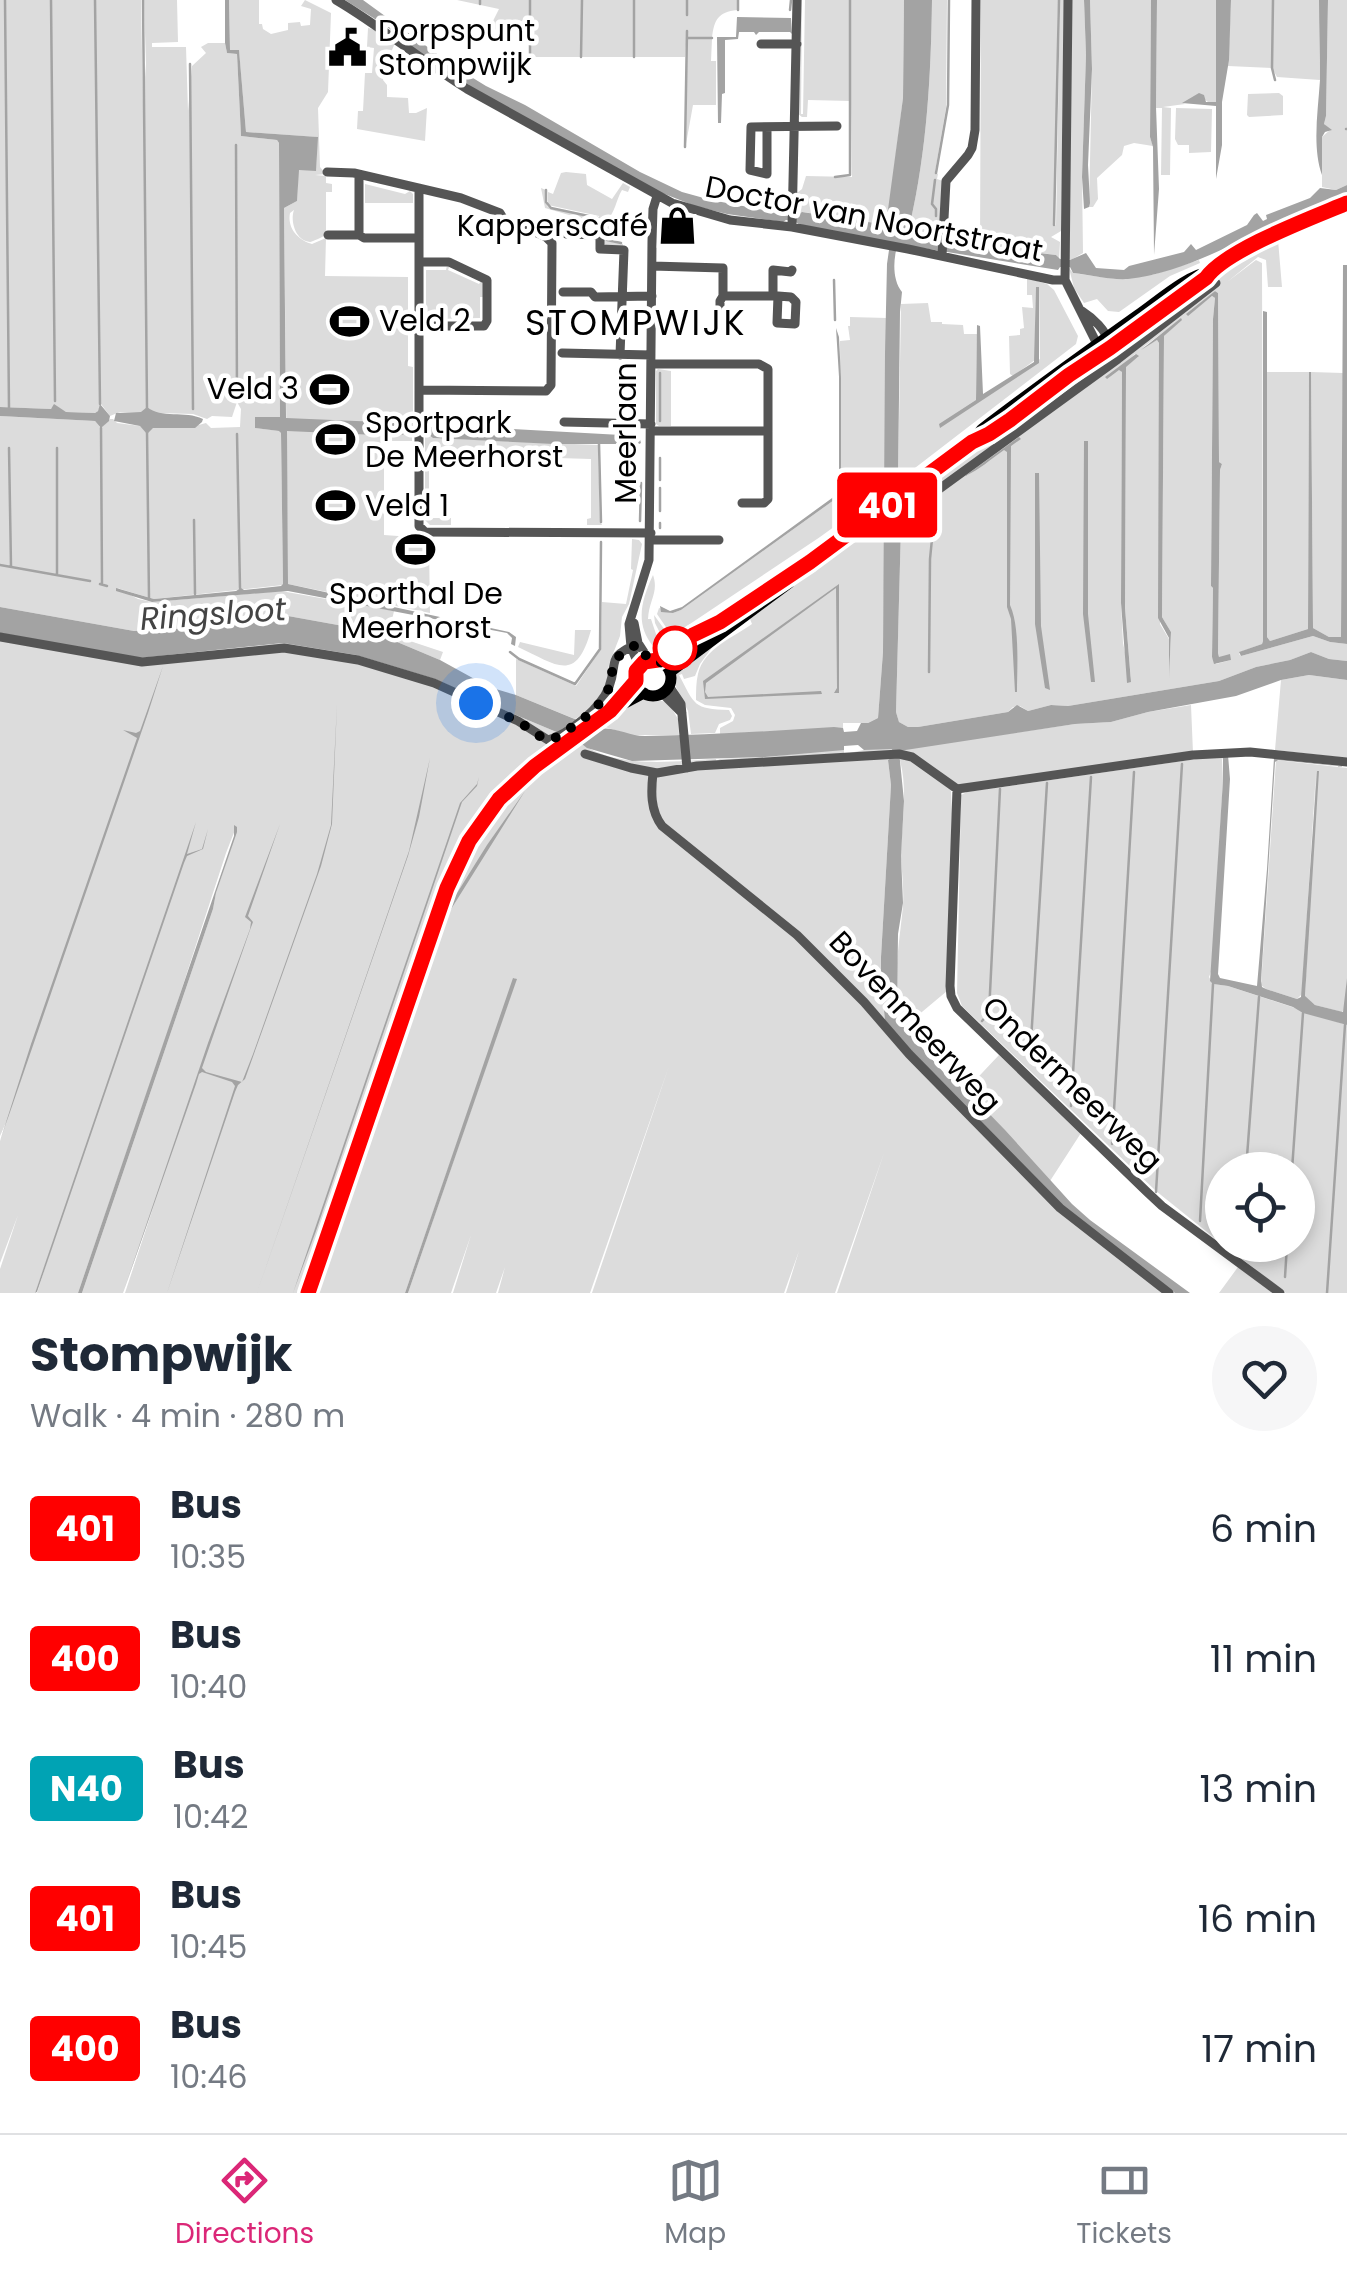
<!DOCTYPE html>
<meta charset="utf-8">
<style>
:root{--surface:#fff;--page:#f6f6f7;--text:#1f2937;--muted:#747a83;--line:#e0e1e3;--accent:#db2777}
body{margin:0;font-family:Poppins,sans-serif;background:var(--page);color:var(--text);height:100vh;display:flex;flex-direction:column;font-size:38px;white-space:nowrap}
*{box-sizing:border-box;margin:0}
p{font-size:32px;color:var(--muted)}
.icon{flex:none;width:55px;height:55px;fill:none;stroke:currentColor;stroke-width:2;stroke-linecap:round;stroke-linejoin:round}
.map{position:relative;height:1293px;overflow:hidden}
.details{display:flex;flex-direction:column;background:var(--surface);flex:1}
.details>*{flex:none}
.badge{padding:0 20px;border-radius:8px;font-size:35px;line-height:65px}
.tools{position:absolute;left:1205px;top:1152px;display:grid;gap:20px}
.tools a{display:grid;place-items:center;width:110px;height:110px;border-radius:50%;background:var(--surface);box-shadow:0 5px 15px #0003;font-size:50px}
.you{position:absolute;width:50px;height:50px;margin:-25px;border:8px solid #fff;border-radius:50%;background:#1a73e8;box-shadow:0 0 0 15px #1a73e833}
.map>.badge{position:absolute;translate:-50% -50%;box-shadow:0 0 0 5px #fff}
.round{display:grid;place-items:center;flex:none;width:105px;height:105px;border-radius:52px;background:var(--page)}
.overview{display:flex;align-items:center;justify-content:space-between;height:170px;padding:0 30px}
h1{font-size:48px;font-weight:700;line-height:75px}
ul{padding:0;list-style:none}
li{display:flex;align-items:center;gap:30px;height:130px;padding:0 30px}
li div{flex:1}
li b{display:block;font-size:38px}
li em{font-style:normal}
li .badge{min-width:110px;font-weight:700;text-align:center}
.menu{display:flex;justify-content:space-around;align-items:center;height:140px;border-top:2px solid var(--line);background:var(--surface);font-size:28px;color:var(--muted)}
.menu a{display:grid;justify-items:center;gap:5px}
.menu .active{color:var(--accent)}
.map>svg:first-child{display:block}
.green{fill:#dcdcdc;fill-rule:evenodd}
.water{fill:#a3a3a3}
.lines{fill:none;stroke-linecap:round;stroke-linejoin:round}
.stream{stroke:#a3a3a3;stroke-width:2.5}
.minor{stroke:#555;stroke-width:9}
.major{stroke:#000;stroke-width:11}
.line-casing{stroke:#fff;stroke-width:22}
.line{stroke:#f00;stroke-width:15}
.walk{stroke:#000;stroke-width:10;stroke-dasharray:0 18}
.stop-dot{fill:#fff;stroke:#f00;stroke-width:5}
.labels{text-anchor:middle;stroke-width:9;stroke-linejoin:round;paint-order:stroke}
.poi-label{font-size:30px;fill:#000;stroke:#fff;text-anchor:start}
.street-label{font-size:30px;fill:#000;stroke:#fff}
.water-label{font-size:32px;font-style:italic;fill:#444;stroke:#fff}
.quarter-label{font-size:35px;letter-spacing:2.5px;fill:#000;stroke:#fff}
</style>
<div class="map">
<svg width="1347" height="1293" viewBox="0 0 1347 1293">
<rect width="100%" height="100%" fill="#fff"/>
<path class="green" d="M0 0H141L143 105 146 64 144 0H177L178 42 152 43V47H186L188 111 192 66 206 53 201 47 208 43H225L227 53 237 54 241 136 277 140 279 143 280 418 255 428 280 431 281 433 283 585 154 599 117 588 138 599 152 602 281 591 394 611 389 634 443 652 440 660 371 631 288 616 167 630 134 631 0 607V416L95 421 101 428 110 419H113L117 423 140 426 144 428C166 427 187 429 206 423L211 428 240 427 241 409 237 402 232 417 212 416 207 419 193 414 120 412 110 416 101 404 98 411 95 413 66 412 53 407 51 409 0 407Z
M229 0H259V24H262L263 29 271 34 288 30V23L300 22 301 26 310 25 311 9 301 6 305 0 331 13 328 92 318 108 320 167 326 174 315 175 326 176V183L332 184V192H326V235C324 236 312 242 310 242 295 241 290 220 294 210L290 213C287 228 298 240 312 244L326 238 325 276 408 277V366L413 367V427L386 435 399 436 412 432V441H389L384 445V535L426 538V545H429L430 613 288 584 284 208 297 201 298 170H316L317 137 246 132 239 51 230 50Z
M457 0H737V10C718 12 714 20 712 38H696L712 39 711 61H716V105H693L686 144 687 31 685 57H530V32L489 29 499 9Z
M799 0H802L801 114H803L805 0H904L903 98 888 217 875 223 803 212 796 217 797 193 802 189 806 176 852 177 851 101 808 100 807 117H802L798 114Z
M932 0H947L946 108 935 172 938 174 937 179 943 181V243L915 233 910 224C927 150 931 75 932 0Z
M981 0H1058L1054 226 1056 225 1060 0H1064L1061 231 1051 237 1060 242 1059 259 1056 255 980 245Z
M1072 0H1084L1086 55 1082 177 1083 253 1071 260 1069 259Z
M1090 0H1151L1150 137 1153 146 1134 143 1124 146 1122 155 1097 178 1098 199 1093 207H1089L1092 69Z
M1157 0H1216V102H1208L1204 99 1190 100 1183 103 1185 104 1163 107 1171 108 1170 175H1161L1162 108H1156Z
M1231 0H1319L1320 80 1277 77 1272 68 1228 66Z
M1328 0H1347V185L1336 190 1322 187V137L1330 130 1324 124 1326 116Z
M368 28 377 30 395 43 386 64 383 80 387 85V97L408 98 409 113H416L427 108 425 141 357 129 358 111H363L365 73H372L374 48 367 47Z
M1279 93 1283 96V115L1249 117 1247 115 1248 94Z
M1176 108 1212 109 1211 152 1189 153V145H1178L1175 139Z
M566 172 586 174 587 185 612 199 623 183 630 187 628 192 622 190C616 200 615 213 607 220L603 217 601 219 606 222V241L623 244V248L608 247 603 243V228L600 224 545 208 541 188 546 190 547 206 552 209 599 218V216L548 205V192L553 194 561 173Z
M365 184 405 194 410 191 413 194V203H365Z
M1278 240 1282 287H1268L1266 260 1258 257 1227 282 1256 260 1262 263 1263 641 1262 644 1240 652 1239 654 1241 656 1313 636 1330 642 1347 644V661L1329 659 1311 652 1290 660 1256 667 1219 681 1068 706 1051 705 1028 711 1020 706 1013 707 1008 712 918 727H908L899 722 896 712 901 526 899 505 1105 354 1111 360 919 506 923 510 926 508V501L1128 349 1119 347 1122 343 1235 262ZM1215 291 1218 293 1219 462 1222 464 1220 470 1218 653 1219 657 1231 660 1216 664 1212 657 1213 588 1211 586 1213 319 1215 298 1212 296 1188 315ZM1181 319 1164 336 1162 617 1171 632 1169 678V639L1160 624 1159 343 1157 340 1142 348ZM1135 354 1138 357 1126 366 1125 608 1131 681 1123 643 1121 603 1122 372 1120 370Z
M1199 260 1200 263 1170 276 1119 312 1108 311 1097 299 1084 303 1074 288 1069 268 1073 273 1114 279 1152 275Z
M447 265H450L448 270 479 284 482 280 484 281 485 297H480V318L434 319 433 324H426V270H446Z
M1027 278 1047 284 1054 290 1078 336 1076 344 898 481 901 304 928 303 931 322H942V324L963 325 964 334H977L976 400 939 424 1040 359 1039 287 1036 288 1035 360 1013 376 1010 374 1009 336 1020 335V329L1024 328 1022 307 1033 308 1032 295H1027Z
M850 317 887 318 885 490 820 537 672 636 657 614 659 608 673 613 681 610 841 495 840 341 850 340 848 326H850Z
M658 369 671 371V426H659L656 424V371Z
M1267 372H1309L1308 629 1270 641 1267 637Z
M1311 372 1343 373 1341 637H1329L1313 628Z
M425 433 433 438 598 445 600 521 602 525H587V519L591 518V459L429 454V518H451V525H430L425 520Z
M872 507 854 523 749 599 675 641 674 639 773 575Z
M885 515 883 652 878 718 868 723H843V728L720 734V728L733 721 735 715 731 708 705 705 696 700C696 692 696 682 698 674 704 648 733 638 752 624L750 619 759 611 819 562Z
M632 539 639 540 642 544 629 604 622 617 620 636 609 664 607 681 602 693 585 713 575 719 516 695V659L576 686 601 649 602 602 626 604 633 570 631 569Z
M653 575C659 592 649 600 648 619H651L657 637H662L655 623 654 615 670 637 653 646C635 624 641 601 653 575Z
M575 630H591C576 684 557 665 518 647L520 642 574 655Z
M0 633 62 645 176 656 283 643 356 655 435 679 485 702 578 741C615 770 673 761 716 759V761L720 759 765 757 838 749 844 750V754L869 749H892L893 758 888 760 891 785 881 957 885 1020 1108 1243 1175 1293H837L884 1153 835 1293H786L799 1251 784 1293H592L669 1066 590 1293H498L505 1267 496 1293H453L471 1235 451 1293H408L516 980 514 978 405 1293H318L353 1188 317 1293H125L154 1205 123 1293H82L213 909 216 893 237 830H235L226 853 167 1034 78 1293H37L57 1231 35 1293H0V1269L18 1215 0 1263V1141L8 1118 0 1136Z
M714 645 700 664 695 676 684 679 682 674 679 675C695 705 693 709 729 710L732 716 730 720 719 724 715 733 691 734 688 711 673 681 675 675Z
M1309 675 1347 680V758L1275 750 1281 680Z
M642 698 668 702 678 719 679 735H631L605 727 597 728V725Z
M1191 705 1193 753 962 787 899 751 900 749 1075 724 1111 722 1148 712Z
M1224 755 1222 760 1223 780 1212 969 1209 977 1213 984 1228 986 1347 1025V1293H1286L1224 1245H1298V1170H1222V1244L1156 1191 962 1006 957 993 961 795 967 792Z
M899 757 908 758 948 786 951 791 952 813 947 991 904 1027C888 1004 901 933 903 905 904 889 902 873 901 858 901 825 909 789 899 757Z
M1276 760 1347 768V978L1345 1008 1342 1012 1315 1005 1305 997 1316 772 1302 994 1297 999 1266 989 1261 985Z
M999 1055 1081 1133 1050 1181 966 1090Z
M1238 1267 1273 1293H1219Z"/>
<path class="water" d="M225 0H229L230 50H239L246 132 318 137 316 171 299 170 297 201 284 208 286 418 403 423 411 428V432L399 436 287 431 288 584 509 632 516 637 515 646 511 644 512 638 507 633 288 591 152 602 116 591V588L154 599 236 591 241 588 244 590 281 586 283 584 281 433 279 431 255 428V417H280L279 143 277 140 241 136 237 54 227 53 225 43Z
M345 0H363L455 67 486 86 525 105 640 172 682 192 711 200 786 214 787 216 796 217 802 212 875 223 887 217 903 98 904 0H932C931 75 927 150 910 224L915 233 932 240 1056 255 1060 259 1070 260 1086 253 1096 268 1124 270 1129 266 1184 252 1191 244 1196 250 1247 225 1254 215 1257 213 1263 221 1267 219 1266 215 1310 198 1320 188 1336 190 1347 185V194C1318 206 1289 218 1261 232 1218 251 1175 274 1128 279 1109 280 1092 275 1073 273L1070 267H1060L1058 270 898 244C893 258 892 280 902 292L900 312 898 481 901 526 896 712 899 722 908 727H918L1008 712 1017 705 1028 711 1051 705 1068 706 1219 681 1256 667 1290 660 1311 652 1329 659 1347 661V680L1309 675 1281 680 1236 696 1148 712 1111 722 1075 724 899 751 904 801 901 856 903 903 898 934 897 1008 900 1023 945 1074 974 1098 1005 1130 1072 1204 1090 1220 1190 1293H1175L1060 1204 905 1044 885 1020 881 981V957L891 785 888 760 893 757 892 749 864 750 858 745 844 746V750L765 757 632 761 587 748 578 741 485 702 435 679 356 655 283 643 139 658 0 633V607L134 631 167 630 288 616 371 631 440 660 489 687 516 695 599 729C614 726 629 736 645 736 708 735 771 731 834 727L843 728 844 732 857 731 861 723H868L878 718 883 652 885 353 887 264 890 243 798 224 795 221 786 220 783 222 727 214 695 206 642 185 481 94 416 50 386 26Z
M1084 0H1090L1092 69 1088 165 1090 203 1089 207 1084 209 1082 177 1086 55Z
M1151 0H1157L1156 107 1159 189 1154 255 1153 147 1150 137Z
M1216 0H1231L1229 60 1222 102V145L1216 179V106L1182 103 1199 93 1204 95 1206 102H1216Z
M1319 0H1328L1326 116 1324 124 1332 130 1325 132 1322 137V175C1312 147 1318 111 1320 80 1320 54 1319 27 1319 0Z
M737 17 791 18 792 34 790 32H759L756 35 754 32H739L738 39 725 40V93L722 94 721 123H718L717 37H736Z
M1343 265H1347V644L1330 642 1313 636 1241 656 1239 652 1262 644 1263 641V311L1267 312V637L1270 641 1308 629 1309 372H1311L1313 628 1329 637H1341Z
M1036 287H1039V363L940 428 939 424 976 400 977 325 980 326 983 394 1034 362Z
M1215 291 1218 293 1219 462 1222 464 1220 470 1218 653 1219 657 1230 654 1231 660 1214 664 1212 657 1213 588 1211 586 1213 319 1215 298 1212 296 1188 316 1186 314Z
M1181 318 1182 320 1164 336 1162 617 1171 632 1169 678V638L1158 618 1159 343 1157 340 1141 350Z
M836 328 839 337 841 378V495L681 610 673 613 661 612 660 606 670 611 682 607 839 493V377Z
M1136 354 1139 356 1126 367 1125 608 1131 682 1127 683 1121 603 1122 372 1119 370 1107 379 1105 377Z
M54 404 66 412 95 413 98 411 100 404 110 416 109 421 101 428 95 421 0 416V407L51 409Z
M147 407C161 419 185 410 203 419L202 422 195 428H153L147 434 140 426 114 421 116 413 141 412Z
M427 427H476L639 436 641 443 639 444H554L433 438 426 433Z
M1019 437 1021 439 1011 446 1010 605C1020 627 1017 667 1017 692H1015L1011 619 1007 607V452L1004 450C991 459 979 470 965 476Z
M1084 441H1088V614L1095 682H1091L1083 614Z
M1035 473H1039L1041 626 1050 690 1045 688 1035 624Z
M839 584V693H834L837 688 836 588 706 683 705 692 708 697 821 691 822 694 705 699 703 681Z
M163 666 148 713 0 1141 31 1044 137 738 123 730 136 733 140 731Z
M337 704 332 824 321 866 245 1079 238 1085 235 1092 167 1293 235 1086 232 1082 202 1072 199 1074 196 1084 123 1293 208 1043 250 929 251 922 245 917 280 824 248 916 253 922 250 930 202 1068 206 1072 242 1082 253 1054 317 874 331 825Z
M1228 755 1230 779 1218 974 1220 978 1257 986 1267 869 1274 758 1347 767 1278 760 1275 762 1261 981 1262 987 1266 989 1297 999 1301 997 1317 771H1319L1305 996 1315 1005 1343 1012 1347 978V1025L1303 1013 1293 1007 1228 986 1213 984 1210 981 1223 780V757Z
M430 758 419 817 408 856 257 1293 409 851Z
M479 777 477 786 462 802 316 1231 293 1293 460 803 477 784Z
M525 791 448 914 318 1293H317L449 906 487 845Z
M196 822 187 854 202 849 208 829 203 849 187 856 184 863 37 1292 35 1293Z
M234 825 237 827V832L216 893 213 909 83 1290 82 1293H78L234 836Z
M513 978 517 979 510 999 408 1293H405Z"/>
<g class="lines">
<path class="stream" d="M5 0 9 408
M51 0 55 401
M95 0 100 404
M143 0 147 408
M738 0V10
M1273 0 1272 68 1275 80
M480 4V0
M790 10 791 0
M687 15V0
M688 38H712
M530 55V0
M581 57 582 0
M634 57V0
M190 64 193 409
M1346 129H1347
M236 145 237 399
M685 147 687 31
M936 173 948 105 949 0
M835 177 850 175V0
M935 180 932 204 936 209V216
M546 190V202L551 208 598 218
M602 218 607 221V240L621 243
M1054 225 1059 0
M834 280 835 320
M660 373V421
M101 428 102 583
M147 431 149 598
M237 434 240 588
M599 444 601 522
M9 448 11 566
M57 448V574
M660 458V480
M660 511V488
M194 520 195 594
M640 521 641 483
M660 523V528
M0 565 90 581
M100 584 107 586
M510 652 519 659 575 684 600 649 601 542
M929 672 930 559 933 529
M982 1021 989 1013 1000 789
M1030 1057 1047 783
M1071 1106 1091 777
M1112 1144 1134 772
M1246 1170 1259 997
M1292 1170 1303 1013
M1156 1192 1182 764
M1200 1221 1213 984
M1285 1277 1287 1245
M1327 1293 1345 1025"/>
<path class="minor" d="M336 0C382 27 422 61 467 89L672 203 730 220 792 227 908 249 1053 280H1065
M1068 0 1065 280 1097 344 1103 346
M761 44H797
M767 127V174L750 170 751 127 837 126
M327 172 354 173 461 198 500 213 503 218 546 237 552 243 551 385 546 391 419 390
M359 175V235L364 238H419
M419 188V526L425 532 651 533
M792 227 797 0
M566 234 600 235V249L624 250 620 355
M328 235H359
M942 256 946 181 968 155 972 148 975 130 976 0
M419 262H449L487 280V321L484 326H419
M652 266 723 268V296H778L777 323 795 324 796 302 791 297 778 296
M563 292H591L595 297 652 296
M773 296V270L791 272 792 270
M1082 311C1093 318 1106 330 1109 343
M720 325V301L723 296
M562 353 651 355
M651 364H759L768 369V499L764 503H742
M564 422 651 424
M651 431H768
M909 511 1118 359 1216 283
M650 540H719
M634 623 638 643 649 660
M0 637 142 662 284 648 358 660 434 683 518 721 548 740C569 734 601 708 609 687 619 659 605 659 638 643
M639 666 631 647 629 624 649 560 652 241 653 209 657 196
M669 686 681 704 687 768
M662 693 682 713
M585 754 631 768 657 773 697 766 899 754 912 757 957 789 1193 755 1250 752 1347 762
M653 773C651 791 650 810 662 826L797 935 864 1002 909 1054 1060 1208 1169 1293
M957 789 950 986 951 996 957 1008 1146 1191 1162 1206 1280 1293"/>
<path class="major" d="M976 440 989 434 1010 421 1069 375 1206 278C1223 251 1315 216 1347 203
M635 678a18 18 0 1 1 36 0a18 18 0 1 1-36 0Z
M663 663 791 573 810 563 942 465 972 441 982 429C1033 390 1086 352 1138 315 1157 302 1188 274 1210 272
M670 672 789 583
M612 708 635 681
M308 1293 447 888 469 841 499 799 557 749 610 711 644 693"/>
</g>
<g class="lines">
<defs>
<path id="line" d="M308 1293 447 888 469 841 499 799 535 766 610 711 636 681V671L644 662 658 660 693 635 720 622 810 562 972 442 989 434 1010 420 1069 375 1110 348 1206 278C1225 250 1314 217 1347 203"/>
</defs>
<use href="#line" class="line-casing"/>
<use href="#line" class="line"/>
<path class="walk" d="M476 703 518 721 544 739 552 740C569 729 591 716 602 700 623 671 597 664 638 644L649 660 663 663 692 643 675 648"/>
</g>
<defs>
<symbol id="civic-bare" viewBox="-9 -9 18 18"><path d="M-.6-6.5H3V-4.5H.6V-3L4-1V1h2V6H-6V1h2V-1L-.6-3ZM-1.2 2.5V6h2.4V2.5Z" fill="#000" stroke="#fff" stroke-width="2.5" paint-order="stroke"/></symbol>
<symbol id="shop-bare" viewBox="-9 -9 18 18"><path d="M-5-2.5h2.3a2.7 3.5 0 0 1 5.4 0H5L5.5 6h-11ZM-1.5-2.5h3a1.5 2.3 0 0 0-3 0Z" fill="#000" stroke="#fff" stroke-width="2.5" paint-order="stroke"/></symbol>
<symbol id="stadium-bare" viewBox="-9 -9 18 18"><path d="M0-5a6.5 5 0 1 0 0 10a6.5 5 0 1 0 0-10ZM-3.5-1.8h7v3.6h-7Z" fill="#000" stroke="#fff" stroke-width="2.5" paint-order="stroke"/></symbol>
</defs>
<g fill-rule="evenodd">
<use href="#civic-bare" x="320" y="20" width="55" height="55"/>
<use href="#shop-bare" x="650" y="198" width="55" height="55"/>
<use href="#stadium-bare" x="322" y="294" width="55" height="55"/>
<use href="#stadium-bare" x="302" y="362" width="55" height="55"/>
<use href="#stadium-bare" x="308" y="412" width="55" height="55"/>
<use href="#stadium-bare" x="308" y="478" width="55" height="55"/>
<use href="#stadium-bare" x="388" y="522" width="55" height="55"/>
</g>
<circle class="stop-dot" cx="675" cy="648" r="20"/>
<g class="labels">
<g class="poi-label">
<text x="378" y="41">Dorpspunt<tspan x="378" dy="34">Stompwijk</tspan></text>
<text x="648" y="236" text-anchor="end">Kapperscafé</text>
<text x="379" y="331">Veld 2</text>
<text x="299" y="399" text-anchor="end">Veld 3</text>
<text x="365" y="433">Sportpark<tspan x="365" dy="34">De Meerhorst</tspan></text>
<text x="365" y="516">Veld 1</text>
<text x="416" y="604" text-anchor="middle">Sporthal De<tspan x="416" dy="34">Meerhorst</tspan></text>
</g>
<g class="street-label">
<text transform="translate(874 219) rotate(11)" y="10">Doctor van Noortstraat</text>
<text transform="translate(626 433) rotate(-90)" y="10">Meerlaan</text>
<text transform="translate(915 1022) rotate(47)" y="10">Bovenmeerweg</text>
<text transform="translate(1072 1084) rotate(44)" y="10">Ondermeerweg</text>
</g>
<g class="water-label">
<text transform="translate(213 614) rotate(-4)" y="11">Ringsloot</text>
</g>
<g class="quarter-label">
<text x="636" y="335">STOMPWIJK</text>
</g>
</g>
</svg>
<div class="tools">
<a><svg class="icon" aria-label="locate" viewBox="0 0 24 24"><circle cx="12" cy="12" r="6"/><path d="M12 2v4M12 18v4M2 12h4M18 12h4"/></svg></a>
</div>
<div class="you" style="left:476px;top:703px"></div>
<b class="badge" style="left:887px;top:505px;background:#f00;color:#fff">401</b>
</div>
<section class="details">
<div class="overview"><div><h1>Stompwijk</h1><p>Walk · 4 min · 280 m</p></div><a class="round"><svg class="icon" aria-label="heart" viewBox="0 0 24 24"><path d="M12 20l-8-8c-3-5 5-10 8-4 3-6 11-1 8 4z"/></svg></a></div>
<ul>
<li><span class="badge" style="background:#f00;color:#fff">401</span><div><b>Bus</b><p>10:35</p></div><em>6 min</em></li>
<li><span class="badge" style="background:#f00;color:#fff">400</span><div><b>Bus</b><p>10:40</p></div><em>11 min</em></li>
<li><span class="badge" style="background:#00a3b4;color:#fff">N40</span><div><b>Bus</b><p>10:42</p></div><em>13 min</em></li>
<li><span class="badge" style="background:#f00;color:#fff">401</span><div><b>Bus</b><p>10:45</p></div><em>16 min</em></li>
<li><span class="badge" style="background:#f00;color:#fff">400</span><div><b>Bus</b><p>10:46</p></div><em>17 min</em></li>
</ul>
</section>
<nav class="menu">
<a class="active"><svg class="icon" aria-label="directions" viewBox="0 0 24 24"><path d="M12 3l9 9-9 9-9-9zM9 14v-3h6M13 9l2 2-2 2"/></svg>Directions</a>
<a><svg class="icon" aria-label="map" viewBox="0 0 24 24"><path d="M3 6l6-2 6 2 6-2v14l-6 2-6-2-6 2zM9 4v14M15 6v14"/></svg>Map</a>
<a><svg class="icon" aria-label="tickets" viewBox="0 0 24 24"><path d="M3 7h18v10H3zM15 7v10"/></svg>Tickets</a>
</nav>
